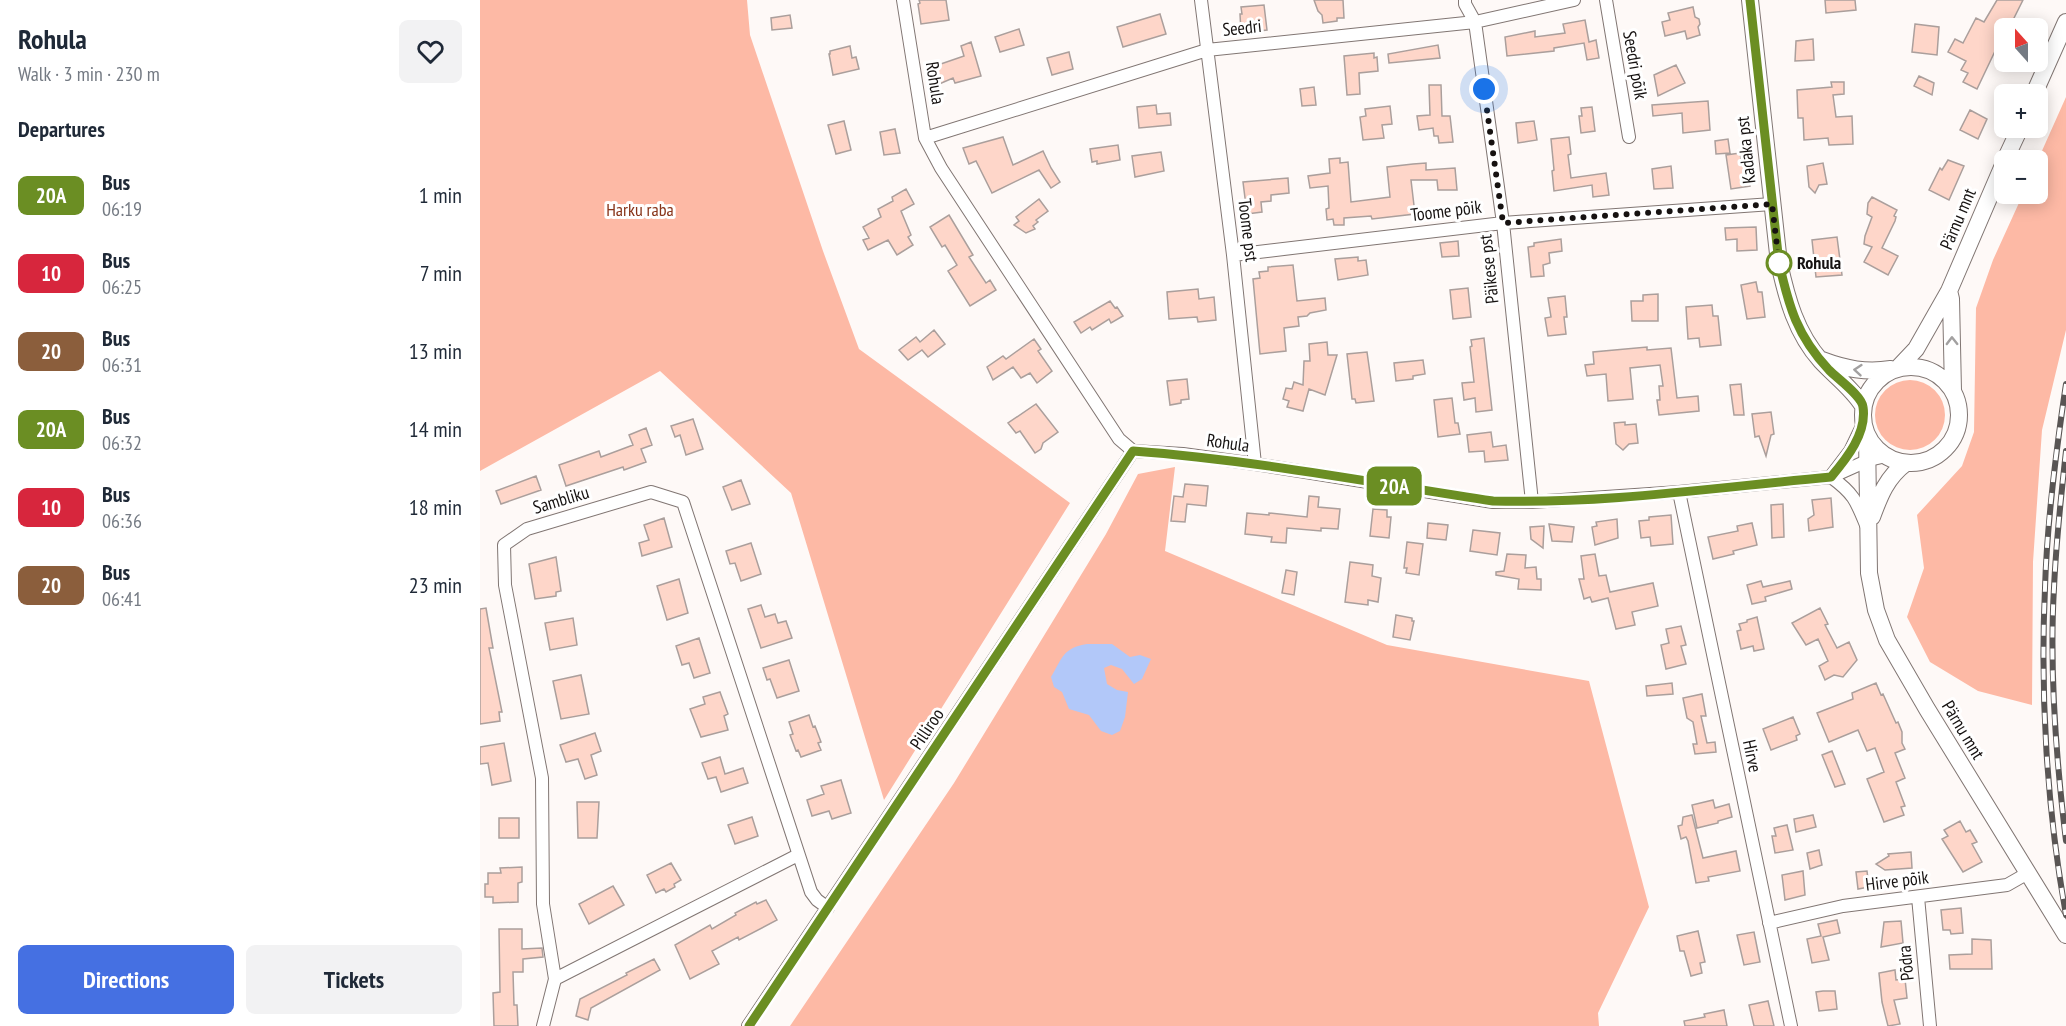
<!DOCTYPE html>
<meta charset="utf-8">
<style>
:root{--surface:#fff;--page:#f2f2f3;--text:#1f2937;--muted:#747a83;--accent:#4570e2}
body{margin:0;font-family:"PT Sans Narrow",sans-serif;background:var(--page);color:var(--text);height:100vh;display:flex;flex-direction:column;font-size:22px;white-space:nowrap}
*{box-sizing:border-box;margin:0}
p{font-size:20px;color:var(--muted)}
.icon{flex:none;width:33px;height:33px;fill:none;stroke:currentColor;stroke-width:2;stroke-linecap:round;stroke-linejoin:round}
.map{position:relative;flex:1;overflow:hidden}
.sheet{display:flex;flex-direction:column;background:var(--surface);width:480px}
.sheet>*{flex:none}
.badge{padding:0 12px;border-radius:9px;font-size:21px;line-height:39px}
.needle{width:39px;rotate:339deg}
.controls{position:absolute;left:1514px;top:18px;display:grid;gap:12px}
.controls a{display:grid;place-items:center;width:54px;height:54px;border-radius:9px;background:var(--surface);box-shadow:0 3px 15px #0003;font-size:30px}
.you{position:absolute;width:30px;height:30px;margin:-15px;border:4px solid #fff;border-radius:50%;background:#1a73e8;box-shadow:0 0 0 9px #1a73e833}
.map>.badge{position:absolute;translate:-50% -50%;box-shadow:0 0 0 3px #fff}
h2{padding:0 18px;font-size:22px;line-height:54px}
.round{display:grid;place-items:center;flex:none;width:63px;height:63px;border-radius:9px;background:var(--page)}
.summary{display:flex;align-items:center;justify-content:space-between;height:102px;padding:0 18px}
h1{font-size:28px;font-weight:600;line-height:45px}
.cta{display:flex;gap:12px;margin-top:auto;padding:12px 18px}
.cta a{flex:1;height:69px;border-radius:9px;background:var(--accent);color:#fff;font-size:24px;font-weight:600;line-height:69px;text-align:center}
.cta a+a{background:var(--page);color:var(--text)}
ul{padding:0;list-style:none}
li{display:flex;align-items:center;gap:18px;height:78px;padding:0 18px}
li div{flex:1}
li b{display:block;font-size:22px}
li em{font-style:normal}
li .badge{min-width:66px;font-weight:700;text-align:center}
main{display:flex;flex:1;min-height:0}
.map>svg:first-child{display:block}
.green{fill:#fdb9a5}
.water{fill:#b2c8f9}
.building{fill:#fed6c9;stroke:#ab9f9c;stroke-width:1.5}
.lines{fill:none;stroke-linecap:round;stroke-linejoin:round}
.minor-casing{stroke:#817673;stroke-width:14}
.secondary-casing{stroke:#817673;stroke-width:18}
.minor{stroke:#fff;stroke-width:12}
.secondary{stroke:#fff;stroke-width:16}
.rail-casing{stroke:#595554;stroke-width:6}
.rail{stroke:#fff;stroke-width:4;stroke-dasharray:11;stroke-linecap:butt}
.oneway{stroke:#a2a0a0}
.line-casing{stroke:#fff;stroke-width:14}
.line{stroke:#6b8e23;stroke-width:9}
.walk{stroke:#161211;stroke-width:6;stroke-dasharray:0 10.8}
.stop-dot{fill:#fff;stroke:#6b8e23;stroke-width:3}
.labels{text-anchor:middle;stroke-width:6;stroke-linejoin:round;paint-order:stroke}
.street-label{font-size:18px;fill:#161211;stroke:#fff}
.park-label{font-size:18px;fill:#873318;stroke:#fff}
.stop-label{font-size:18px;font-weight:bold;fill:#161211;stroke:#fff;text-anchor:start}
</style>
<main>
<section class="sheet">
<div class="summary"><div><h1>Rohula</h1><p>Walk · 3 min · 230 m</p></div><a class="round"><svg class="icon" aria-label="heart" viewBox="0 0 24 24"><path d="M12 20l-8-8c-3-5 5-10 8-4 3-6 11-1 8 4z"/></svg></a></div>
<h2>Departures</h2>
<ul>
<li><span class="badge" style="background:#6b8e23;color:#fff">20A</span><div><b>Bus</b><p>06:19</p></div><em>1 min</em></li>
<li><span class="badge" style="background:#d7263d;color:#fff">10</span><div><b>Bus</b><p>06:25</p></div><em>7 min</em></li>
<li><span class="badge" style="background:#8b5e3c;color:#fff">20</span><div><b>Bus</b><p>06:31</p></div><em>13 min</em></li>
<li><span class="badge" style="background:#6b8e23;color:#fff">20A</span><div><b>Bus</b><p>06:32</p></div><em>14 min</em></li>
<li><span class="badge" style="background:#d7263d;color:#fff">10</span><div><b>Bus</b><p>06:36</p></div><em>18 min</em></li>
<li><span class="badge" style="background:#8b5e3c;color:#fff">20</span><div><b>Bus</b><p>06:41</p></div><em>23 min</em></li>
</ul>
<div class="cta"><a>Directions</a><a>Tickets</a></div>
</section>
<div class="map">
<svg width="1586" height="1026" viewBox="0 0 1586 1026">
<rect width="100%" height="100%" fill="#fef9f7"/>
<path class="green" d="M0 0H267L270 35 343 251 379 349 590 503 404 800 311 493 180 371 0 471Z
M1586 97V330L1562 430 1553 562 1552 705 1498 691 1450 662 1427 617 1444 568 1437 515 1482 466 1494 432 1496 308 1513 260 1543 194H1557V162Z
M1395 415a35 35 0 1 1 70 0a35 35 0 1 1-70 0Z
M695 467 685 551 907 645 1109 681 1169 907 1118 1013 1119 1026H310L474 783 626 534 658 474Z"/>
<path class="water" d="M607 644H632L650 657 660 655 671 659 662 679 654 684 642 669 631 665 624 668 627 684 637 690 648 692 645 717 640 731 632 735 621 731 609 715 589 709 582 692 574 687 571 677C583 657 583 648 607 644Z"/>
<path class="building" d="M439 0H466L469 20 441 24 438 4 440 3Z
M834 0H863L864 18H857V21L843 23 842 15 838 11Z
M1345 0H1375L1376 10 1346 13Z
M1517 0H1543L1529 28H1524V51L1517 47 1497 89 1483 82 1488 73 1481 70 1486 61 1468 52 1475 39 1483 43 1496 18 1504 22Z
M784 5 787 30 761 33 760 14H762L761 7Z
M1213 7 1215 17 1219 19 1220 24 1218 27 1220 35 1207 39 1205 31 1185 36 1182 22 1190 20 1188 13Z
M680 14 686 34 643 47 637 27Z
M310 15 312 28 292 30 291 18Z
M1105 20 1109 42 1116 40 1119 58 1107 60 1104 43 1074 48V51L1027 56 1025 37 1055 31V37L1085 33 1083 24Z
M1435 24 1459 27 1457 55 1432 52Z
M539 29 544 45 520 52 515 37Z
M1333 39 1334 60 1315 61 1316 41Z
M491 42 501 76 475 83 473 78 457 85 452 67 484 56 481 46Z
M958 45 960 58 909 63 908 54Z
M370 46 372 58 376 57 379 69 353 75 349 54H350V51Z
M589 52 593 69 572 75 567 58Z
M894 53V58L897 57 898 71 879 73 880 94 867 95 864 56Z
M1196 65 1205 83 1178 96 1174 75Z
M1439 76 1454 83 1452 95 1434 86Z
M1351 82H1364V94L1353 95 1356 117 1372 116 1373 144 1349 145 1348 138 1324 140 1323 118H1318L1317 90 1352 87Z
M949 85H961L962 116H970L973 142 959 143 958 136H954L953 128 939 130 937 116 950 115Z
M834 87 836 105 822 106 820 89Z
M1228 101 1230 130 1203 133 1202 113 1173 116 1172 105Z
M676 105 677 114 690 113 691 125 659 128 657 107Z
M910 106 912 124 902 125 904 138 883 140 880 117 886 116 885 109Z
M1112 107 1115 131 1101 133 1099 116H1102L1101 108Z
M1490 110 1507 119 1498 139 1480 130Z
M364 121 371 150 356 154 348 125Z
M1054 121 1057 140 1038 143 1036 123Z
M415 129 420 153 404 155 400 132Z
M523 137 533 165 563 151 571 168 580 182 571 188 559 170 512 193 496 161 489 164 483 148Z
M1089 137 1091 154 1088 155 1091 178 1126 173 1129 195 1113 197 1112 185 1074 191 1072 171 1074 170 1071 139Z
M1248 139 1250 153 1236 154 1235 141Z
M638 145 640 160 617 164V161L612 162 610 149Z
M681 152 684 171 655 177 652 156Z
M1260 153 1262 165 1267 164 1270 186 1251 189 1246 155Z
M860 158V163L868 162 871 202 910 197 907 167 933 164 946 163V170L975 168 977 190H958L957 180H931L935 214 892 219 891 216 864 218V225H854L853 219 847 220 846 209 849 208 848 186 830 188 828 176 850 173 849 159Z
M1468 160 1484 166 1469 200 1449 190 1460 168 1462 170Z
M1343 163 1347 184 1339 185 1335 193 1329 187 1327 166Z
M1191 166 1193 188 1174 189 1172 169Z
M808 178 809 193 791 195V201L781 202 782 212 767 214 763 182Z
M426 189 434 204 421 211 431 235 428 237 433 245 417 255 408 240 388 250 383 240 389 238 383 227 401 217 398 209 413 201 412 197Z
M1392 197 1417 210 1414 216 1416 217 1415 221 1402 248 1418 256 1408 275 1384 262 1392 247 1384 244 1385 236 1392 217 1387 214 1388 203Z
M559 199 568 211 556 220 558 222 553 226 555 229 546 233 534 225 539 221 536 217Z
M469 215 493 255 489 257 506 283 510 280 516 290 490 306 468 271 477 265 465 245 462 247 450 227Z
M1276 227 1277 250 1257 251V239L1246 240 1245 228Z
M1357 237 1362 275 1336 277 1332 240Z
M1081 239 1082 251 1069 253 1070 263 1063 265 1064 276 1051 277 1048 247 1054 246V243Z
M978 241 979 256 962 257 960 243Z
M878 257V261L886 260 888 275 858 280 855 259Z
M813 265 817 301 845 298 846 310 830 313 827 316 818 317 819 326 804 328 806 351 780 354 773 279 780 278 779 272 788 271V267Z
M1276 282 1278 292H1282L1285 317 1267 319 1261 285Z
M988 288 991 317 973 319 970 290Z
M718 289 719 299 734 297 736 320 718 322 717 317 689 319 687 292Z
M1178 294V321H1152L1151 301H1163V295Z
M1085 296 1087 317H1084L1086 334 1068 336 1065 318 1071 317 1068 298Z
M630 301 635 308 637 307 643 316 631 323 629 319 612 330 610 327 601 333 594 322Z
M1232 305 1233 316H1238L1241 345 1220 347 1219 338 1208 339 1206 307Z
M454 330 465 344 448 357 442 350 428 360 419 350 436 337 440 342Z
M1004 338 1012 410 996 412 995 398 984 400 982 383 994 382 990 347 992 346 991 340Z
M554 339 561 349 558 351 572 371 557 383 550 373 541 378 533 367 513 380 507 367 523 356 526 359Z
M847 342 848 355H857L845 395 829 389 823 411 807 407 809 401 803 399 806 388 812 389 814 382 823 385 824 361H830L829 344Z
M1167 347V350L1191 348 1197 398 1218 396 1219 411 1179 415 1177 400H1180L1179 386H1183L1180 365 1150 368 1153 399 1128 401 1126 374 1107 376 1105 365 1114 364 1113 352Z
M887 352 894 401 876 403 875 399H872L867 354Z
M943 360 945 374 933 376V379L916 381 914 363Z
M707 379 709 399 701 400V403L690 405 687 381Z
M1261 384 1264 415H1254L1250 385Z
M972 398 975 423H978L980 434 958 437 954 400Z
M556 404 578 432 563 443 561 449 555 453 540 431 536 433 528 423Z
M1291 412 1294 434 1291 435 1286 456 1279 436 1275 437 1272 414Z
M213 419 223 449 206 455 200 435 195 437 191 426Z
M1145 422V425L1156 424 1158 443 1149 444 1143 450 1136 444 1134 423Z
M166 428 172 445 161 449 166 462 144 470 143 467 86 486 79 465 119 451 121 457 153 445 149 435Z
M1011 432 1013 447 1026 445 1028 460 1005 462 1004 451 989 452 987 435Z
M56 476 61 490 21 504 16 491Z
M261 480 270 504 252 510 243 487Z
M705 484 728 486 726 506 707 504 705 522 691 521 694 496 703 497Z
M829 496 839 497 838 507 860 509 858 529 841 528V531L807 528 806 543 791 542 792 537 765 534 767 513 789 515V513L827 517Z
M1351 498 1353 527 1329 531 1328 519 1334 515 1332 500Z
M1303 504 1304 537 1292 538 1291 505Z
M893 509 907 510V517H911L909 538 890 536Z
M1191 515 1193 544 1171 546 1170 537 1161 538 1159 521 1169 520V517Z
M184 518 192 547 162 556 159 543 169 540 164 525Z
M1137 519 1138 538 1115 545 1112 527 1117 526 1116 522Z
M948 523 968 525 966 540 947 538Z
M1272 523 1277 545 1253 551 1254 554 1233 559 1228 537 1258 531 1257 526Z
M1069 524 1094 527 1092 542 1072 541Z
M1064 526 1063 548 1051 539 1050 527Z
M993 530 1020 533 1017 555 990 551Z
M927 542 943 544 939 575 926 573 927 568H924Z
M271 543 281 574 261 581 255 563 250 564 246 551Z
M1027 554 1046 555 1045 568 1056 567 1057 579H1061V590L1038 589 1039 579 1016 575V572L1024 571Z
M1115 554 1119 576 1126 575 1130 592 1173 583 1178 606 1152 612 1155 625 1136 629 1128 598 1112 602 1110 597 1104 599 1099 579H1104L1101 556Z
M76 557 81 591 76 592V596L55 599 49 564Z
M870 562 893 565 892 576 901 578 898 602 888 600V605L865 602Z
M806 570 817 572 814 595 802 593Z
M199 579 208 613 187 620 177 586Z
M1281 581 1283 587 1310 581 1312 589 1285 597 1286 601 1272 604 1267 585Z
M281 605 285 617 295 614 298 623 306 621 312 638 281 648 268 609Z
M6 608 13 648H9L22 712H19L20 721 0 724V609Z
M1340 608 1348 624 1345 625 1357 648 1369 642 1377 660 1363 677 1354 675 1345 680 1339 666 1348 661 1338 639 1326 645 1312 623Z
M916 615 932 618V621H934L930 640 913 637Z
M1277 617 1284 649 1274 651 1273 646 1261 649 1257 631 1261 630 1259 624 1267 622V620Z
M93 618 97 645 70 650 65 623Z
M1201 626 1206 645 1201 646 1206 664 1186 669 1181 645 1189 643 1186 629Z
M219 638 230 673 214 678 209 663 202 665 196 646Z
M309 660 319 691 297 698 290 679 287 680 283 668Z
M101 675 109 714 81 719 73 681Z
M1192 683 1193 694 1167 696 1166 686Z
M1396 683 1401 695 1403 694 1416 723 1418 722 1422 732V743L1425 749 1415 753 1425 778 1416 782 1425 806 1421 807 1424 815 1404 822 1387 779 1404 772 1395 748 1387 751 1378 730 1349 742 1337 713 1373 699 1372 693Z
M240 692 248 714 244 716 248 730 221 737 210 709 225 704 223 697Z
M1222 694 1226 716H1221L1227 743 1235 742 1236 752 1215 754 1213 744H1217L1213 722 1207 718 1203 698Z
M329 715 333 727 335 726 341 742 338 743 341 750 321 757 318 750 316 751 310 735 313 734 309 722Z
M1313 717 1320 734 1316 736 1317 740 1291 750 1283 729Z
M115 733 121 751 111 755 117 775 105 779 98 759 86 762 80 745Z
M24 743 31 781 12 785 8 763 0 764V747Z
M1352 751 1365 784 1355 787 1342 755Z
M240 757 245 774 263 768 268 783 241 792 236 777 228 779 222 763Z
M361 780 371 813 352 819 349 811 332 816 327 800 344 794 341 786Z
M1233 800 1235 808 1249 804 1252 817 1238 821V823L1217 828 1212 805Z
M97 802H119L117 838H98Z
M1212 815 1223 858 1256 851 1260 871 1228 877 1229 881 1216 883 1208 841 1206 837 1201 839 1198 826 1202 825 1203 817Z
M1333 815 1336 827 1316 832 1314 819Z
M272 817 278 836 255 844 248 825Z
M19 818H39V838H19Z
M1480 821 1486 832 1490 830 1497 842 1492 844 1502 862 1483 872 1462 839 1468 836 1464 830Z
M1307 825 1313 850 1295 853 1292 836H1296L1294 828Z
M1339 850 1342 865 1330 869 1327 853Z
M1431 852 1432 868 1405 870 1396 864 1409 856 1408 854Z
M191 863 201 880 194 884 195 887 186 892 184 889 176 893 167 875Z
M42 867V882L38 883V902L13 903V897H5V884H8V873H21L20 868Z
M1323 871 1325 895 1305 900 1302 875Z
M1387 871 1389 887 1378 889 1376 872Z
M133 886 144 905 109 924 99 904Z
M286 900 297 920 259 940 258 937 232 951 239 964 210 979 195 945 230 925 232 929 256 915 255 913 276 902 277 904Z
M1481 908 1483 933 1471 934 1470 930H1463L1461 910Z
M1357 920 1360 933 1343 937 1349 960 1332 963 1327 939 1341 936 1338 924Z
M1421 921 1423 943 1401 947 1404 922Z
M19 929H42V949L62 948 63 957 43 959V972H33L34 1005H37L38 1026H14L13 993 20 992Z
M1218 931 1225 962 1220 963 1222 973 1211 976 1204 951H1200L1197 936Z
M1274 932 1280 962 1264 965 1257 935Z
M1492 939 1511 940 1512 969H1470L1469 955 1492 954Z
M174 959 180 970 111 1008 108 1020 96 1016 100 999 147 975 146 973Z
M1415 970 1416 980 1425 979 1427 998 1414 1000 1420 1024 1408 1026 1402 1002 1399 973Z
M1343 991H1355L1357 1009 1339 1011 1336 992Z
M1288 1001 1294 1026H1274L1269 1005Z
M1244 1010 1247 1026H1205L1204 1021 1225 1017 1224 1014Z"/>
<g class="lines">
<defs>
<path id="minor" d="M423 0 445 138 461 168 639 439 653 451 703 454 775 464 1013 502H1052L1199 492 1351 477 1389 460 1406 456
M721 0 753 255 775 464
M985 0V4L995 22 1023 223 1052 502
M1126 0 1149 137
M445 138 727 50 995 22 1094 0
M753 255 1023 223 1292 204
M1351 476 1370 451 1383 424
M1351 477C1373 493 1376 500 1386 525
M1199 492 1311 1026
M1438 897 1450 1026
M1289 923 1363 906 1527 885 1548 873
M75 979 318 855
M63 1026 75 979 63 904 62 778 25 585 24 545 47 529 171 492 203 502 331 892 337 900 348 908
M268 1026 653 451"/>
<path id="secondary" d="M1270 0 1299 263C1307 299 1316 333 1341 361 1355 376 1373 389 1383 406
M1554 94 1586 22
M1525 160 1540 128
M1469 291 1471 299 1473 391
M1342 360C1366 369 1386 373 1411 369
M1383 415a48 48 0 1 1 96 0a48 48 0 1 1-96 0Z
M1418 368 1436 349 1469 291 1524 163
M1387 435 1389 573 1396 610 1407 640 1447 709 1586 935
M1392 517C1400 495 1407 477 1426 463"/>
</defs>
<use href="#minor" class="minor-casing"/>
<use href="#secondary" class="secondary-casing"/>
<use href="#minor" class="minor"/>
<use href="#secondary" class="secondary"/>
<defs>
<path id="rail" d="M1586 384C1576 451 1567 520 1565 588 1560 694 1567 810 1586 915
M1586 451C1581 496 1576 543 1574 588 1569 672 1576 758 1586 841"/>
</defs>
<use href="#rail" class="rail-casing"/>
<use href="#rail" class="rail"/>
</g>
<defs><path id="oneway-chevron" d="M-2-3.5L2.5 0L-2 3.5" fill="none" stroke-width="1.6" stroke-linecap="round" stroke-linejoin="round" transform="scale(1.5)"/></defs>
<g class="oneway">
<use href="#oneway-chevron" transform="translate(1472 341) rotate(-91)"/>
<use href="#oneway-chevron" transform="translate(1378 370) rotate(-175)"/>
</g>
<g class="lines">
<defs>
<path id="line" d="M269 1026 653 451C774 460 894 483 1013 501 1126 504 1239 487 1351 477 1367 458 1387 433 1383 407 1382 396 1358 379 1349 370 1317 336 1309 307 1299 263L1270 0"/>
</defs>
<use href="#line" class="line-casing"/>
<use href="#line" class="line"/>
<path class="walk" d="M1004 89 1023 223 1292 204 1299 263"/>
</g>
<circle class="stop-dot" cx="1299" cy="263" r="12"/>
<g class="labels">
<g class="street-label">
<text transform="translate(762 28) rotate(-6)" y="6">Seedri</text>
<text transform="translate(1155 65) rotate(80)" y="6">Seedri põik</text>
<text transform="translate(455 83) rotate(81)" y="6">Rohula</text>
<text transform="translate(1266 150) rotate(-96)" y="6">Kadaka pst</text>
<text transform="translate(966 211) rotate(-7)" y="6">Toome põik</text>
<text transform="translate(1478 219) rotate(-67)" y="6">Pärnu mnt</text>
<text transform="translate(768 230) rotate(83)" y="6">Toome pst</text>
<text transform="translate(1009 269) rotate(-96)" y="6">Päikese pst</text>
<text transform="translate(748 443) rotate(8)" y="6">Rohula</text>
<text transform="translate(81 500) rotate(-17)" y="6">Sambliku</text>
<text transform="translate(447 729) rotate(-56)" y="6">Pilliroo</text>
<text transform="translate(1483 730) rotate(59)" y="6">Pärnu mnt</text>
<text transform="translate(1272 756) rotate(78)" y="6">Hirve</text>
<text transform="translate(1417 881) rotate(-7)" y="6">Hirve põik</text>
<text transform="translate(1426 963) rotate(-96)" y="6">Põdra</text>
</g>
<g class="park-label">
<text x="160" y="216">Harku raba</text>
</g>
<g class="stop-label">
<text x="1317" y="269">Rohula</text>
</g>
</g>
</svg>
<div class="controls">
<a><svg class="needle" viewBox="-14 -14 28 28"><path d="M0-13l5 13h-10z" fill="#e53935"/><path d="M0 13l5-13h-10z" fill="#747a83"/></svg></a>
<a>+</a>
<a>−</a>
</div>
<div class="you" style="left:1004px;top:89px"></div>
<b class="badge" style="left:914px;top:486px;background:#6b8e23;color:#fff">20A</b>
</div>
</main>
